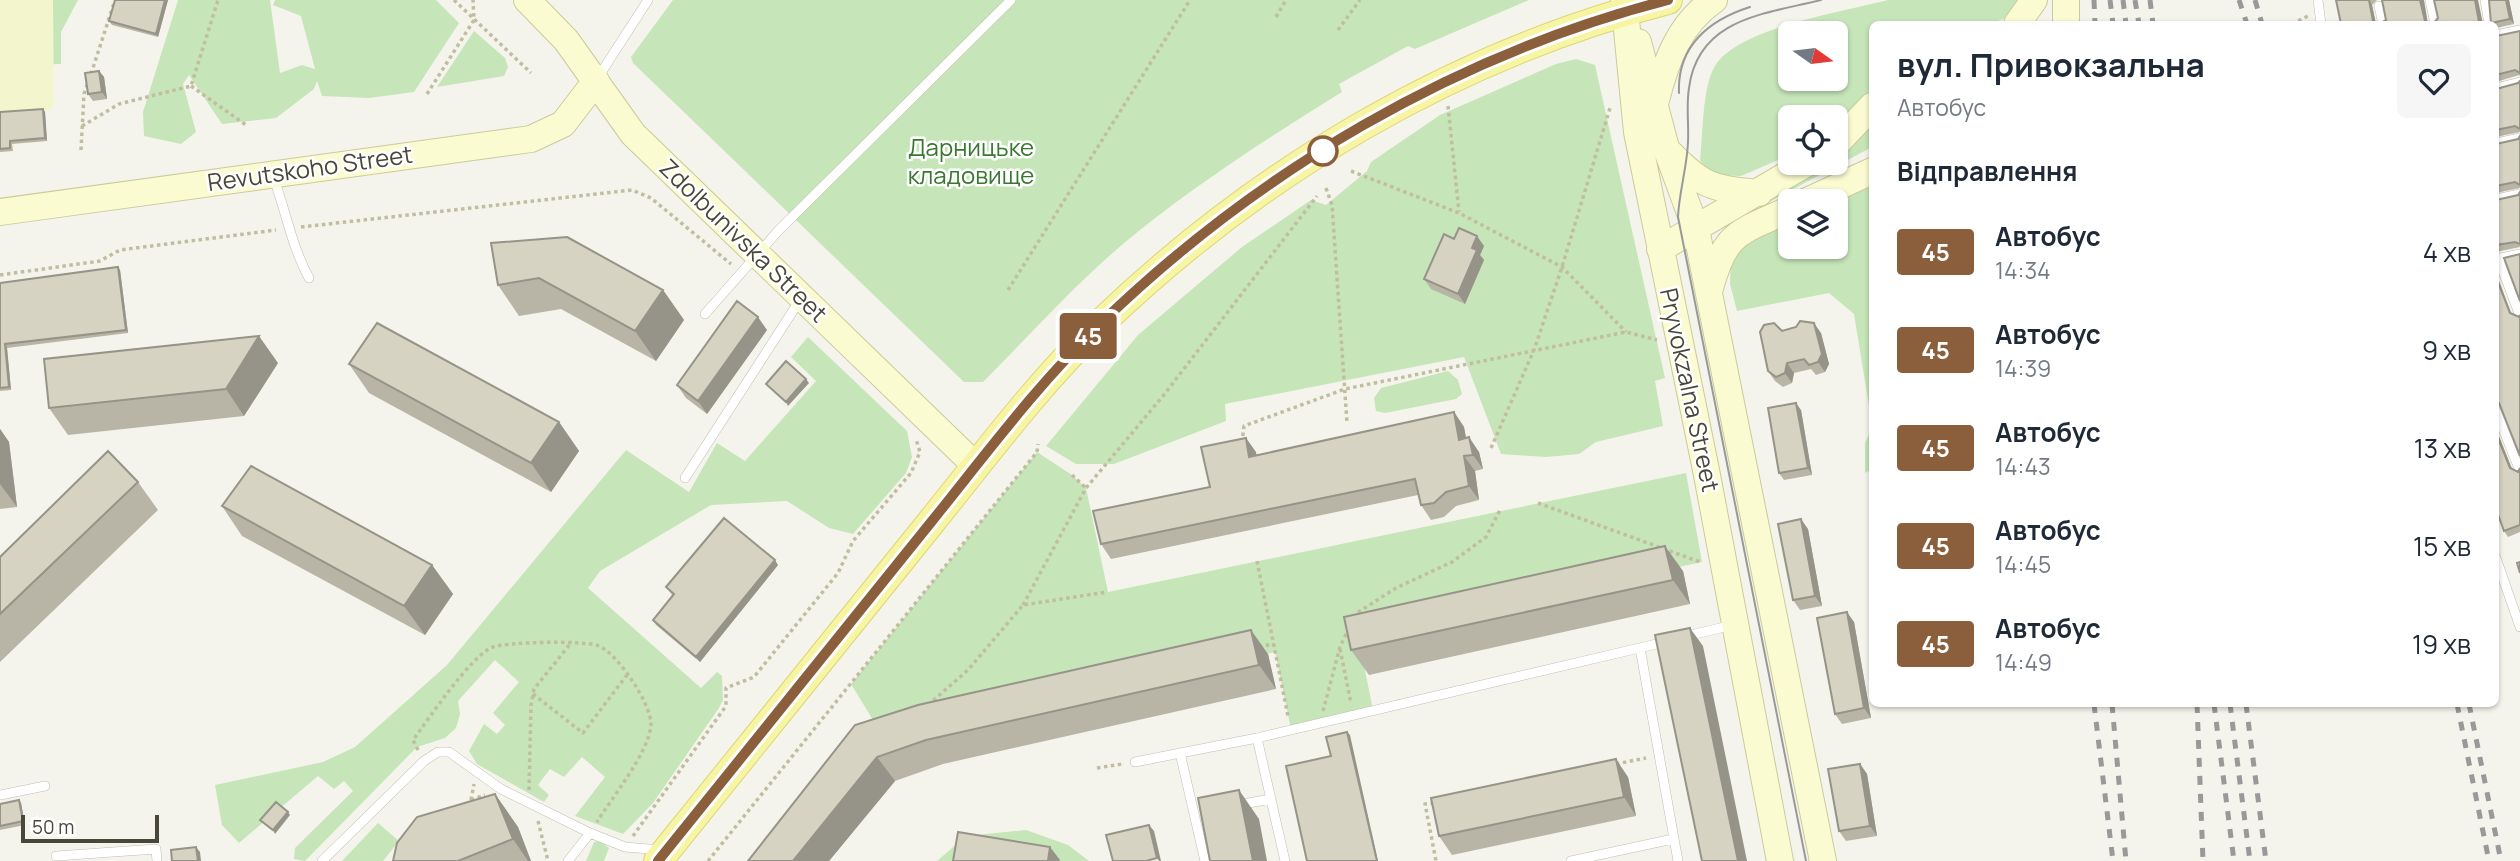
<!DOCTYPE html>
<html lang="uk">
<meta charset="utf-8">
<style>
:root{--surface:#fff;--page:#f6f6f7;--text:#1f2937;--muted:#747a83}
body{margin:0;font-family:Manrope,sans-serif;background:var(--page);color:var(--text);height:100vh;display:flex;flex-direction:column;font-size:26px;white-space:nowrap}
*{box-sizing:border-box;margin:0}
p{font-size:23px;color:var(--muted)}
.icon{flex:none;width:38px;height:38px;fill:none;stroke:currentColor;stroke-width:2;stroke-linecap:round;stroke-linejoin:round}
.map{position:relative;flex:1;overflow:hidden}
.sheet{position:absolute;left:1869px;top:21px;width:630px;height:686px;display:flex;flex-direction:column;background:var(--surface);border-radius:10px;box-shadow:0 2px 5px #0004}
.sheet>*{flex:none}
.badge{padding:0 14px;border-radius:5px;font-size:24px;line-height:46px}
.needle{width:46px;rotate:104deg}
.controls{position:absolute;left:1778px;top:21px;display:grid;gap:14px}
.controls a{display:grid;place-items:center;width:70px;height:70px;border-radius:10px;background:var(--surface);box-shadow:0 2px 5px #0004;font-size:35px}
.scale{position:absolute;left:21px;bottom:18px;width:138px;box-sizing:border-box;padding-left:7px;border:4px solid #49473a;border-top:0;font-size:19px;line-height:24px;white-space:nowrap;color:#49473a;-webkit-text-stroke:5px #fff;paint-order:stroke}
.map>.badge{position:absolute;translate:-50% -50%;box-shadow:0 0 0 4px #fff}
h2{padding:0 28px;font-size:26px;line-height:63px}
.round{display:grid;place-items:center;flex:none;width:74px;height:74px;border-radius:10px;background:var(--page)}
.head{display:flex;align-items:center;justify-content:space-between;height:119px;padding:0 28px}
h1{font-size:33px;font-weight:700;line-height:52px}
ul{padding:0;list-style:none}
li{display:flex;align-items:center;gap:21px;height:98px;padding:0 28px}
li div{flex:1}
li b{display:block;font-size:26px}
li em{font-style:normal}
li .badge{min-width:77px;font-weight:700;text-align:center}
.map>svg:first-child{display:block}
.green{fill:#c6e5b9;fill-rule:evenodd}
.sand{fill:#f3f5cc}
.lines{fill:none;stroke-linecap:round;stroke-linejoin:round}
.lane-casing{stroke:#c0beaf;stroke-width:10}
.secondary-casing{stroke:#cbca9b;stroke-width:28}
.primary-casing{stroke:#dcd673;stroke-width:30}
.path{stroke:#c1bda1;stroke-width:3.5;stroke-dasharray:3.5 3.5;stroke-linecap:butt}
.lane{stroke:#fff;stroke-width:9}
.secondary{stroke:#fafbd0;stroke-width:26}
.primary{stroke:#f7f4a3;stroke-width:28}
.tram{stroke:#999;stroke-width:2}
.rail{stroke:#999;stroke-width:5;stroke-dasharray:9 9;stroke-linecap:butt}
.wall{fill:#b8b5a7}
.shaded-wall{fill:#969488}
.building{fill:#d6d3c2;stroke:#969488;stroke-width:2}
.line-casing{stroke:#fff;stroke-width:16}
.line{stroke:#8b5e3c;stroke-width:10}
.stop-dot{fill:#fff;stroke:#8b5e3c;stroke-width:3.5}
.labels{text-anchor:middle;stroke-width:5;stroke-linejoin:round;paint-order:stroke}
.park-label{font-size:24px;fill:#3a7731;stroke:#fff}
.street-label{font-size:24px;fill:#49473a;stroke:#fff}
</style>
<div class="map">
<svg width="2520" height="861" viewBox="0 0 2520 861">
<rect width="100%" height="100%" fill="#f5f4ec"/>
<path class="green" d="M0 0H78L61 32V64L0 66Z
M178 0H270L280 73 302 65 315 69 301 16 273 5 275 0H436L459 23 414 92 369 98 322 96 317 81 314 89 276 118 222 124 189 75 183 84 196 132 181 144 144 136 143 112Z
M673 0H1529L1415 49 1408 46 1339 84 1342 92C1273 135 1204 179 1140 230 1083 275 1034 331 983 382H964L633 63 631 57Z
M1888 0H2020L2006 18 1990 24H1872V92L1836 127V117H1790V155L1741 176 1714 175 1700 161C1703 135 1702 87 1715 66 1738 28 1846 11 1888 0ZM1790 33H1836V79H1790Z
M474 31 505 58 508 67 504 76 437 87Z
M1576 59 1595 65 1665 378 1655 381 1663 426 1596 442 1579 454 1546 457 1501 454 1464 357 1225 404 1226 421 1114 464H1076L1046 446 1138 335 1242 247 1311 200 1326 205 1367 171 1371 162 1440 115 1556 64Z
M1872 116V147L1743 216 1739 208 1824 163H1836V155Z
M1872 176V424L1854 314 1829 293 1737 311 1730 284 1731 254 1757 235 1790 218V247H1836V201Z
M808 337 907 431 912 457 906 473 853 534 829 528 787 501 711 505 600 571 588 588 701 688 717 672 722 676 723 700 719 708 653 803 623 834 575 816 605 777 582 757 564 777 550 769 538 785 549 795 544 802 477 764 469 751 484 724 497 734 505 725 493 713 519 682 495 660 458 701 460 714 456 728 445 738 417 747 305 861 294 859 295 848 353 791 344 781 334 789 318 776 239 843 222 825 215 785 323 762 355 747 447 665 626 450 689 492 717 443 745 461 816 381 791 357Z
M1448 371 1458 380 1462 394 1456 399 1385 413 1376 411 1374 398 1381 388Z
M1872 428V469L1865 473V443Z
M1037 452 1072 475 1086 488 1108 592 1686 473 1702 562 1358 636 1373 710 1291 729 1275 652 887 743 851 684Z
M378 823 399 841 383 861H342Z
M1026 830 1068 845 1089 861H937L966 836Z
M600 841 609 848 604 861H586L594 842Z"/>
<path class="sand" d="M0 0H53L54 106 45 112 47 141 13 144V151L0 152Z"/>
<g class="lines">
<defs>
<path id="lane" d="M2318 0 2321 24
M2430 0 2435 24
M2485 0 2489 24
M2379 6 2383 24
M2496 35 2520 30
M597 79 648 0
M2496 88 2520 82
M2496 143 2520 138
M274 179C286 212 292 247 309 278
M2496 199 2520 194
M2498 258 2520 316
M2496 259 2520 254
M705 314 778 231 1011 0
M2496 411 2520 471
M685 478 800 300
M2496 558 2520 627
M1682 637 1733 625
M1640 648 1678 861
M1257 738 1285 861
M1180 753 1205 861
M1135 762 1257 738 1669 641
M0 795 45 786
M1237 805 1271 799
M56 856 156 849 157 861
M322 861 424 761 438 752H449L501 789 590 833 625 847 661 850
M568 861 590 833
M1571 861 1673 839"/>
<path id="secondary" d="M527 0 566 40 633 134 976 466
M1624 0 1637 132 1706 470 1780 861
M2066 0V24
M2017 24 2034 0
M1638 42 1666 148 1696 229 1823 861
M1656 100C1666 61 1679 24 1714 0
M1836 144 1872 106
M1671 154C1704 188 1713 188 1759 193
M1807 201 1872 171
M0 212 531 139 563 124 596 81
M1660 249 1807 163
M1710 288C1726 230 1739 233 1790 209"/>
<path id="primary" d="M658 861C750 748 840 634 932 521 986 454 1038 384 1100 324 1259 171 1454 55 1668 0"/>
</defs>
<use href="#lane" class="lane-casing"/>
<use href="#secondary" class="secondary-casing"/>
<use href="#primary" class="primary-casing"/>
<path class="path" d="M454 0 531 73
M1276 17 1286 0
M2292 24 2308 16
M1338 30 1360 0
M91 74 115 0
M191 86 246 125
M427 94 474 20 473 0
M1448 106 1459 212
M82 126 119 104 191 86 218 0
M81 150 84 94 88 82
M1351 171 1459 213 1562 267 1626 332
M1326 188 1332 205 1347 423
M301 227 632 190 651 198 731 264
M0 275 100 261 120 250 276 230
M1008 290 1190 0
M1242 443 1244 426 1345 389 1626 332 1657 340
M1491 448 1534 350 1562 267 1610 108
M1072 475 1086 488
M1538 503 1700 562
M1257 561 1288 716
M1023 605 1086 488 1163 396 1317 196
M1354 618 1357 613 1396 588 1452 562 1486 537 1500 510
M1259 647 1273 644
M1340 649 1351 703
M533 694 583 733 627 675
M928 705 968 670 1023 605 1107 592
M1323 711 1340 647 1349 628
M418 750 413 740C428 720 472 654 493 647 508 642 585 640 599 646 618 654 651 704 651 724 650 751 611 799 597 822
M1616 764 1646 758
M1097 768 1122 764
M529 790 531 705 534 689 571 643
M471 800 485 795
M1434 803 1425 804 1436 861
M466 805 471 800 474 784
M538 821 548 861
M633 836 726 706V688L754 677 838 573 853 541 911 473 920 452 916 439
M708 861 1037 452 1038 444"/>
<use href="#lane" class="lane"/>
<use href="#secondary" class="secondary"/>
<use href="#primary" class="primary"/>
<path class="tram" d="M1679 93C1677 46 1709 20 1750 7
M1806 861 1678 217C1679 192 1687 168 1688 142 1689 124 1686 106 1689 88 1698 18 1765 14 1821 0"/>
<path class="rail" d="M2094 0 2095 24
M2110 0 2113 24
M2123 0 2126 24
M2135 0 2139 24
M2150 0 2153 24
M2239 0 2247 24
M2255 0 2262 24
M2094 704 2113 861
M2112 704 2126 861
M2197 704 2203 861
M2214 704 2234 861
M2230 704 2250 861
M2246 704 2266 861
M2457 704 2489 861
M2469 704 2501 861"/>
</g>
<path class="wall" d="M168 0 158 37 112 25 109 21Z
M2336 0H2377L2372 5 2376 24Z
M2509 0 2514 24 2496 28V24H2492L2491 23Z
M2520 31V76L2519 75 2496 82V36Z
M99 71 104 77 107 99 93 101 88 94Z
M2520 81V132L2496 137V89L2518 83Z
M0 112H45L47 141 12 144 13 151 0 152Z
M2520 136V188L2496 193V144L2518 139Z
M2520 192V247L2496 252V200L2518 195Z
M1454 239 1484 246 1480 255 1484 260 1465 304 1431 289 1424 279Z
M491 243 663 290 684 320 656 361 561 309 519 316 498 285Z
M120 270 128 333 7 348 11 390 0 391V283Z
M767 330 707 414 686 398 677 385Z
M1782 331 1821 333 1829 364 1825 372 1816 375 1811 369 1794 373 1792 383 1783 387 1775 381 1768 371Z
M278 363 244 416 68 435 49 408Z
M349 364 559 422 579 451 551 492 369 393Z
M1801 410 1812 475 1784 480 1779 473Z
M1454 412 1464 427 1466 438 1479 452 1483 469 1475 471 1479 500 1456 506 1444 517 1431 520 1421 505 1418 495 1111 559 1101 544 1210 487 1256 452V455Z
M0 429 9 442 17 507 0 509Z
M2496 429 2512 469 2518 472 2520 468V532L2508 537 2504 531 2496 509Z
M138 482 158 510 0 662V557Z
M222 506 432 565 453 594 425 635 242 536Z
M1808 529 1822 606 1800 610 1793 600Z
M778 565 700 662 656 625 653 620 673 596 666 587Z
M1683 571 1690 604 1369 675 1351 650Z
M1854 622 1871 718 1842 724 1835 714Z
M1268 654 1276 689 943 764 895 781 829 861H748L855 725Z
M1860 764 1867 774 1877 836 1846 841 1839 831Z
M1628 777 1636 816 1452 855 1439 836Z
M495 794 518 827 531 861H393Z
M19 800 21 803 25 825 0 830V804Z"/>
<path class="shaded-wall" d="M165 0H168L158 37 156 34Z
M2369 0 2372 5 2376 24 2373 21Z
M2420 0H2424L2428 24 2425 21Z
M2475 0H2478L2483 24 2479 22Z
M2506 0H2509L2514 24 2510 19Z
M99 71 104 77 107 99 102 92Z
M43 109 45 112 47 141 45 138Z
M1477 236 1484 246 1480 255 1484 260 1465 304 1458 294 1472 248Z
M118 267 120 270 128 333 126 330Z
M2496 273 2513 318 2510 313 2496 277Z
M663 290 684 320 656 361 635 331Z
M758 317 767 330 707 414 698 401Z
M1814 323 1821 333 1829 364 1825 372 1818 362Z
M259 336 278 363 244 416 226 389Z
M5 344 7 348 11 390 9 387Z
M1787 363 1794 373 1792 383 1785 373Z
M806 379 809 383 788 406 786 402Z
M1796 403 1801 410 1812 475 1808 468Z
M1454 412 1464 427 1469 454 1459 440Z
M559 422 579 451 551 492 531 463Z
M0 429 9 442 17 507 0 484Z
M2496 429 2514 474 2510 468 2496 433Z
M1469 437 1479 452 1483 469 1473 455Z
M1246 438 1256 452 1259 471 1249 457Z
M1464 456 1475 471 1479 500 1469 486Z
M1801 519 1808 529 1822 606 1815 596Z
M1665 546 1683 571 1690 604 1673 580Z
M775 560 778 565 700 662 696 657Z
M432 565 453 594 425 635 404 606Z
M1847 612 1854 622 1871 718 1864 708Z
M1690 628 1703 646 1747 861H1738Z
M1251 630 1268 654 1276 689 1259 665Z
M1347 732 1350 735 1378 861H1377Z
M877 757 895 781 829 861H793Z
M1616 759 1628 777 1636 816 1624 797Z
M1860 764 1867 774 1877 836 1870 826Z
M1239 790 1259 819 1267 861H1253Z
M495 794 518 827 531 861H528L513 839Z
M19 800 21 803 25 825 23 821Z
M288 812 290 815 275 834 273 830Z
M1149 825 1154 831 1161 861H1159L1157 858Z
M196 847 200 852 201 861H198Z
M1050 847 1060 860 1059 861H1048Z"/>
<path class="building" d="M115 0H165L156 34 109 21Z
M2336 0H2369L2373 21 2377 24H2341Z
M2382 0H2420L2425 21 2431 24H2379L2386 20Z
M2434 0H2475L2479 22 2485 24H2433L2438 18Z
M2489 0H2506L2510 19 2491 23Z
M2520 31V73L2515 70 2496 75V36Z
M99 71 102 92 88 94 85 73Z
M2520 81V129L2515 126 2496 130V89L2518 83Z
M43 109 45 138 10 141V148L0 149V112Z
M2520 136V185L2515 182 2496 186V144L2518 139Z
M2520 192V244L2515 242 2496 245V200L2518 195Z
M1459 228 1477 236 1472 248 1477 250 1458 294 1424 279 1444 234 1454 239Z
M567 237 663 290 635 331 539 278 498 285 491 243Z
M2520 254V301L2504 258Z
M118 267 126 330 5 344 9 387 0 388V283Z
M2496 277 2510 313 2519 317 2520 315V456L2499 403 2496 400Z
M737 301 758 317 698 401 677 385Z
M1800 321 1814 323 1822 354 1818 362 1809 365 1804 359 1787 363 1785 373 1776 377 1768 371 1760 332 1764 325 1774 323 1782 331 1796 327Z
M377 323 559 422 531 463 349 364Z
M259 336 226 389 49 408 44 359Z
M786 361 806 379 786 402 766 384Z
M1796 403 1808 468 1779 473 1768 408Z
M1454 412 1459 440 1469 437 1473 455 1464 456 1469 486 1446 492 1434 503 1421 505 1415 479 1101 544 1093 511 1210 487 1201 447 1246 438 1249 457Z
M2496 433 2510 468 2518 472 2520 468V525L2504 531 2496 509Z
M108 451 138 482 0 614V557Z
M251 466 432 565 404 606 222 506Z
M724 518 775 560 696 657 653 620 674 594 666 587Z
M1801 519 1815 596 1793 600 1778 524Z
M1665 546 1673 580 1351 650 1344 617Z
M2520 562V573L2517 563Z
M1847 612 1864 708 1835 714 1817 618Z
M1690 628 1738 861H1702L1655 635Z
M1251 630 1259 665 926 740 877 757 793 861H748L855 725 918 705Z
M1347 732 1377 861H1307L1286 766 1331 756 1326 737Z
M1616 759 1624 797 1439 836 1431 798Z
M1860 764 1870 826 1839 831 1828 769Z
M1239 790 1253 861H1210L1198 798Z
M495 794 513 839 458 861H393L397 843 417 817Z
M19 800 23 821 0 826V804Z
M276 802 288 812 273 830 260 820Z
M1149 825 1157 858 1146 861H1113L1106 835Z
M958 832 1050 847 1048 861H953Z
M196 847 198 861H172L171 850Z"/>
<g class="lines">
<defs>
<path id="line" d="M658 861C750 748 840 634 932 521 986 454 1038 384 1100 324 1258 171 1454 55 1668 0"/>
</defs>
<use href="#line" class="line-casing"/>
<use href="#line" class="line"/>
</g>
<circle class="stop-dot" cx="1323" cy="151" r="14"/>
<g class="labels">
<g class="park-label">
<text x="971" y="156">Дарницьке<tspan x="971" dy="28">кладовище</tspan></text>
</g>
<g class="street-label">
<text transform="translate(310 169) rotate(-8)" y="8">Revutskoho Street</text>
<text transform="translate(743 241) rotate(44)" y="8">Zdolbunivska Street</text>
<text transform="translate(1689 390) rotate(78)" y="8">Pryvokzalna Street</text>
</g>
</g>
</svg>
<div class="controls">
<a><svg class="needle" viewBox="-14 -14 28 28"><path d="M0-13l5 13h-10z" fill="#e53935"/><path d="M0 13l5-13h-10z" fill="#747a83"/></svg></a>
<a><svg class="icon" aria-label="locate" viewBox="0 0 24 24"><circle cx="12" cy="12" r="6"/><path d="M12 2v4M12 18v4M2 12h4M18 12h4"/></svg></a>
<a><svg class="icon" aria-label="layers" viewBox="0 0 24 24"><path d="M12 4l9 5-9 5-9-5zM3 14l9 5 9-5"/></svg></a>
</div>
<div class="scale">50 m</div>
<b class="badge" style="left:1088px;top:336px;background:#8b5e3c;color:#fff">45</b>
<section class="sheet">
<div class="head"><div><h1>вул. Привокзальна</h1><p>Автобус</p></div><a class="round"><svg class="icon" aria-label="heart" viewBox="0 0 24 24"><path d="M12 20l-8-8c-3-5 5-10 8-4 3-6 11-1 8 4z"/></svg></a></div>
<h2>Відправлення</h2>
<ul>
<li><span class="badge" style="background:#8b5e3c;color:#fff">45</span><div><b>Автобус</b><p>14:34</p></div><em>4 хв</em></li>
<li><span class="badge" style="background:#8b5e3c;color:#fff">45</span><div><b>Автобус</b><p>14:39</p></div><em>9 хв</em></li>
<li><span class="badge" style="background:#8b5e3c;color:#fff">45</span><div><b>Автобус</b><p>14:43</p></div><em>13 хв</em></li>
<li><span class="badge" style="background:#8b5e3c;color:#fff">45</span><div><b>Автобус</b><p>14:45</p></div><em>15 хв</em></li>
<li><span class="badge" style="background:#8b5e3c;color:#fff">45</span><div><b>Автобус</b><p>14:49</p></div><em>19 хв</em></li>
</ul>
</section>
</div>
